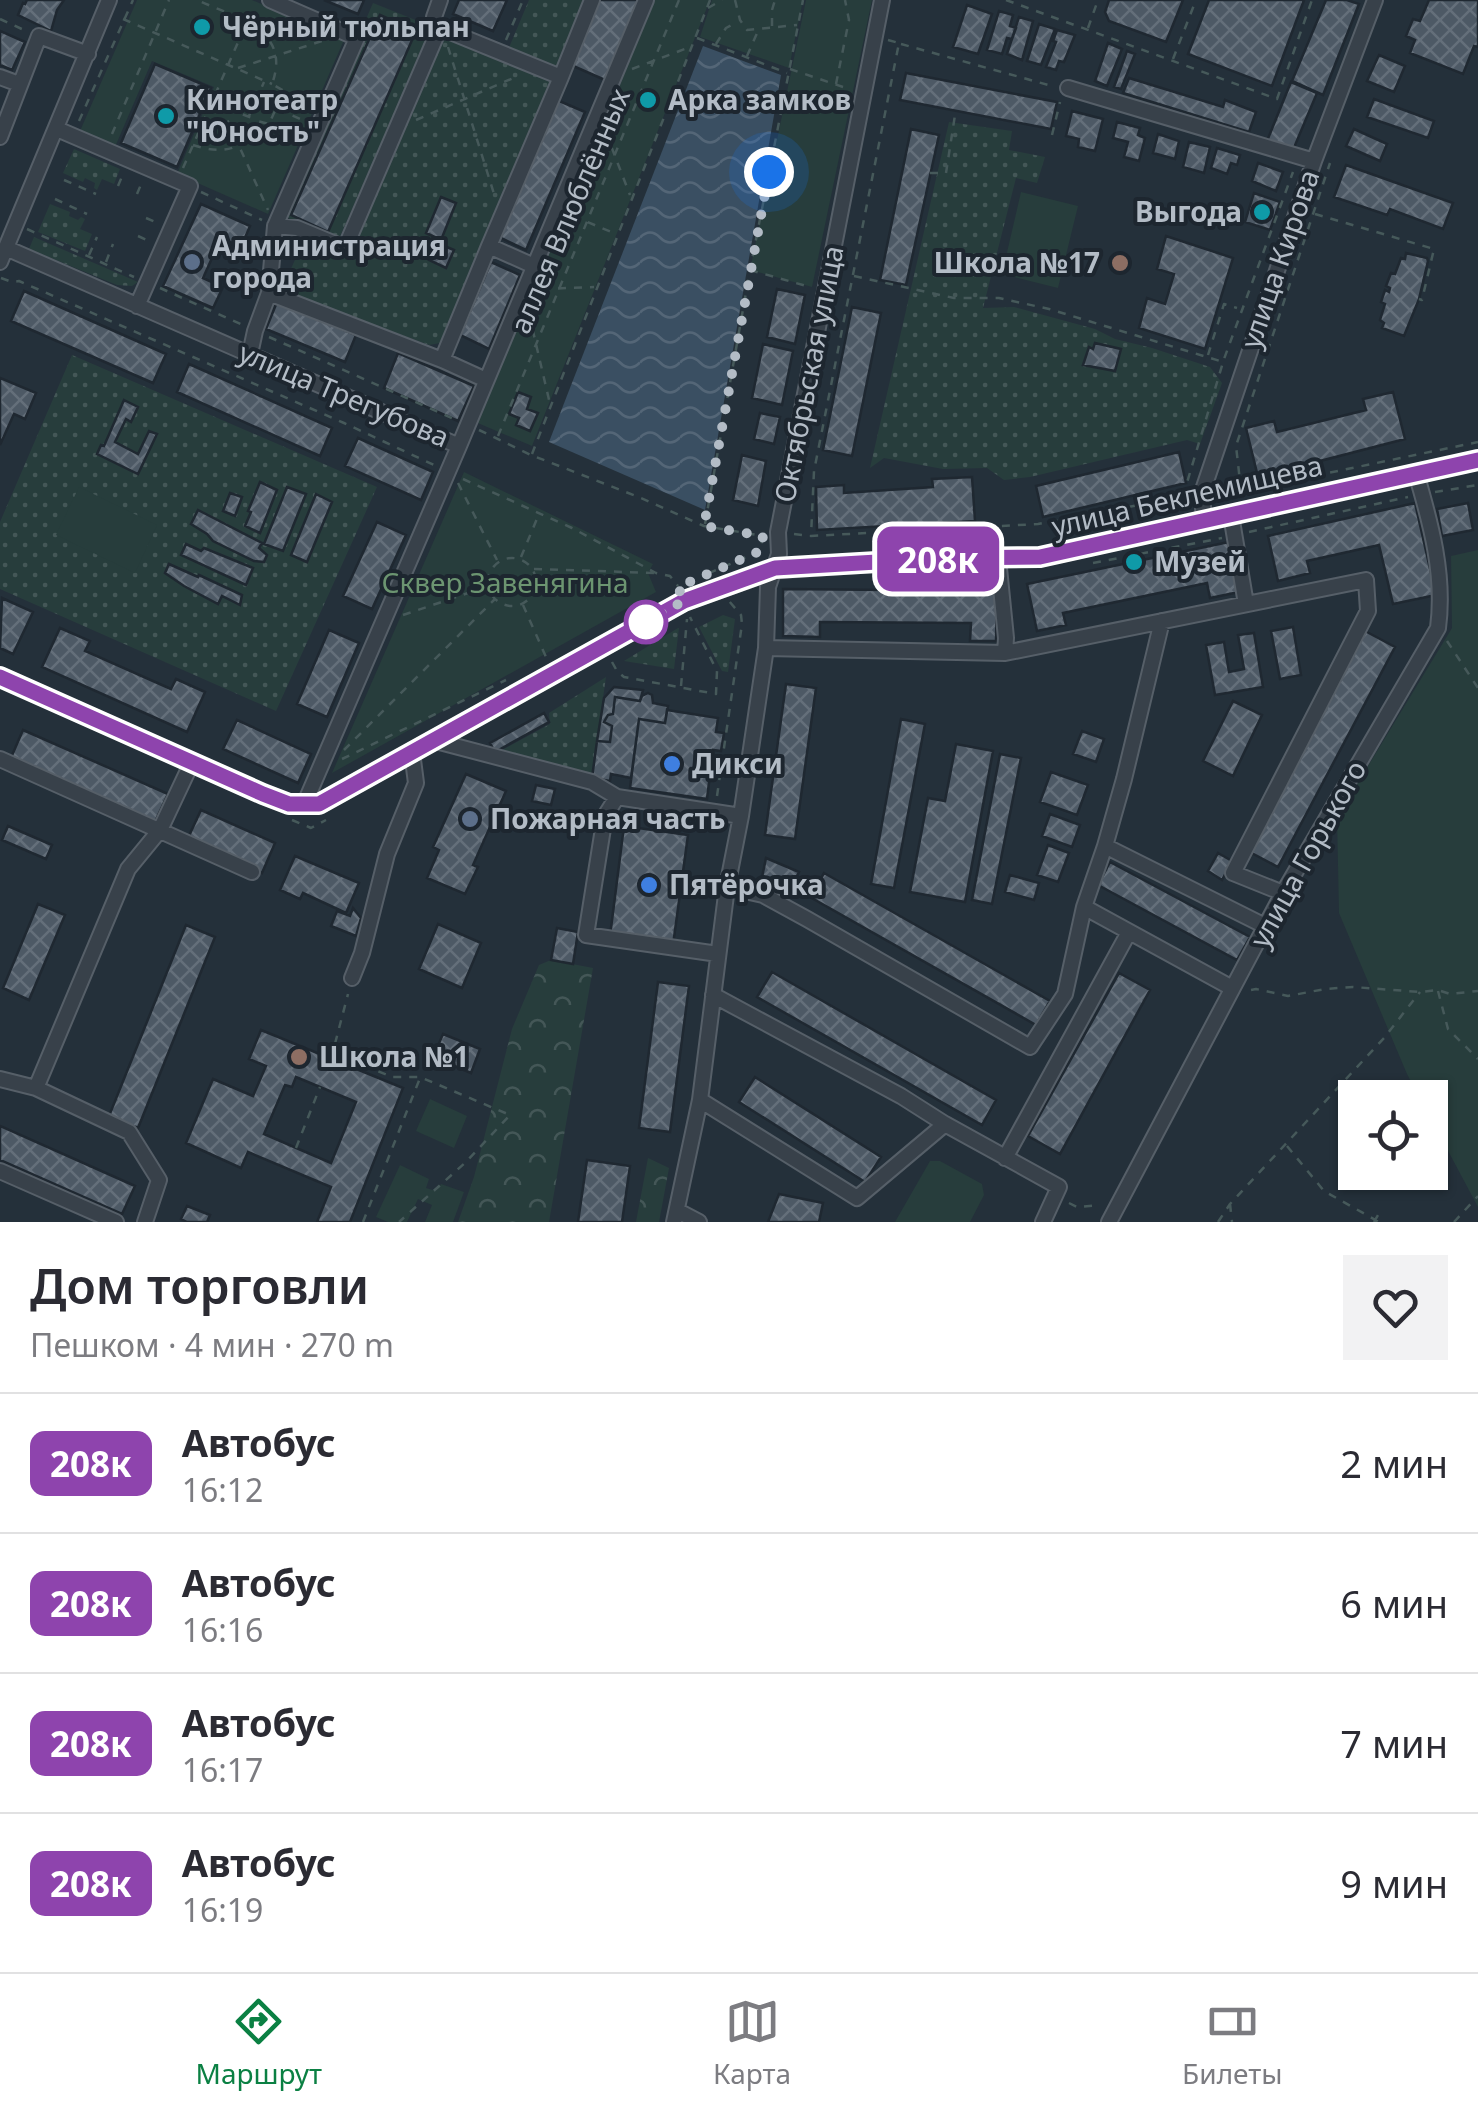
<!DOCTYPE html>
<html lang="ru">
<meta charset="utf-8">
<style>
:root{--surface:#fff;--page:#f2f2f3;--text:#2b2b33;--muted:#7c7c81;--line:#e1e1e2;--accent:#0b8043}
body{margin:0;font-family:"Noto Sans",sans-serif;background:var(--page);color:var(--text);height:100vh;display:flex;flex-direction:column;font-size:38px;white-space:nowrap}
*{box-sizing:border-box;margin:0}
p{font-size:32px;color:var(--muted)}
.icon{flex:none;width:55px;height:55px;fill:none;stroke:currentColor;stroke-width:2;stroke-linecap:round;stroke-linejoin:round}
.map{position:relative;height:1222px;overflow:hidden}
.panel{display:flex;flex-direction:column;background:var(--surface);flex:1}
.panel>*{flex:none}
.badge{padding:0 20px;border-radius:15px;font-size:35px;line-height:65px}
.tools{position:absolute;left:1338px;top:1080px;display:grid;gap:20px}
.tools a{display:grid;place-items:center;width:110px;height:110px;border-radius:0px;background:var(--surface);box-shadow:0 2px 8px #0004;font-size:50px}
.you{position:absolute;width:50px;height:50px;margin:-25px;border:8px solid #fff;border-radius:50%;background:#1a73e8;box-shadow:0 0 0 15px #1a73e833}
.map>.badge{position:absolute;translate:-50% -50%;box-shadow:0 0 0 5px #fff}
.round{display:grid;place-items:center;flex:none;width:105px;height:105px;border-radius:0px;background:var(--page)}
.overview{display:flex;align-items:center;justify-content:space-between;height:170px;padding:0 30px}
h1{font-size:48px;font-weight:600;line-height:75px}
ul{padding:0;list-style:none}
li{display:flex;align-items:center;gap:30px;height:140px;padding:0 30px;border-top:2px solid var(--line)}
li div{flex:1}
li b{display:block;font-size:38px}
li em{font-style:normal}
li .badge{min-width:110px;font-weight:700;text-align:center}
.dock{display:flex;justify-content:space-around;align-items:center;height:140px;border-top:2px solid var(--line);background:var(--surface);font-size:28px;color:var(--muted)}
.dock a{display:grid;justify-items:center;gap:5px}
.dock .on{color:var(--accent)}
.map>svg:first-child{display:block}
.grass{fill:url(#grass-dots)}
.forest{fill:url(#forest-crowns)}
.park{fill:#273d3c}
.water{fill:url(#water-waves)}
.building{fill:url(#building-cross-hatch);stroke:#1f2831;stroke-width:2.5;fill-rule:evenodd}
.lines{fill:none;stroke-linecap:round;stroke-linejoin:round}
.minor-casing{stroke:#565f68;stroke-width:18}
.major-casing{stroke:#444d56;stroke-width:21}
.path{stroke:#46595a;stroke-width:2.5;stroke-dasharray:8 8;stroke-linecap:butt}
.minor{stroke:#38414a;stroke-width:14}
.major{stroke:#56606a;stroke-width:18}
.line-casing{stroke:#fff;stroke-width:22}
.line{stroke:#8e44ad;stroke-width:15}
.walk{stroke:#b3bcc6;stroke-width:10;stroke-dasharray:0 18}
.culture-dot{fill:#0f9aa8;stroke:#1d262f;stroke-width:4}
.service-dot{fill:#5c6f8a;stroke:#1d262f;stroke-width:4}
.education-dot{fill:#8d6e63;stroke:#1d262f;stroke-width:4}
.stop-dot{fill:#fff;stroke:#8e44ad;stroke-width:5}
.shop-dot{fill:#3f7fe0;stroke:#1d262f;stroke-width:4}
.labels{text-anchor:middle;stroke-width:8;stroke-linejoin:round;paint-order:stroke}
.poi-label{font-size:28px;font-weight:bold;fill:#b3bcc6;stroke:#1d262f;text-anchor:start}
.street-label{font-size:28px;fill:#b3bcc6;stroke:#1d262f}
.park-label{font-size:28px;fill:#6c9571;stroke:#1d262f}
</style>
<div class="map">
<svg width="1478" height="1222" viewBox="0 0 1478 1222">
<defs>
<pattern id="grass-dots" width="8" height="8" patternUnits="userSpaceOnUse" patternTransform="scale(2.5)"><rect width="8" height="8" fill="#273d3c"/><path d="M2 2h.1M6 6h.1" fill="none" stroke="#445757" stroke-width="1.8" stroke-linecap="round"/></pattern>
<pattern id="forest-crowns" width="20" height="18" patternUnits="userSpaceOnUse" patternTransform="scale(2.5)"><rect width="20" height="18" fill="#273d3c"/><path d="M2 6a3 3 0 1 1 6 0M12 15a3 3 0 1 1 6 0" fill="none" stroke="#445757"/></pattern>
<pattern id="water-waves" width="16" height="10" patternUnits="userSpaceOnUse" patternTransform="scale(2.5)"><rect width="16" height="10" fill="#3a4f62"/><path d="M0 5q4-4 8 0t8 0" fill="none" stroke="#546677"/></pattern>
<pattern id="building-cross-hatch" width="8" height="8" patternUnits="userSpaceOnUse" patternTransform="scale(2.5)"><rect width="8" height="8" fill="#4d5965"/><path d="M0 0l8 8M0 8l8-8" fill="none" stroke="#646f7a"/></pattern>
</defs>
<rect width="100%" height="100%" fill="#24303a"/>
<path class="grass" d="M529 0H587L558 70 508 50Z
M373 3 428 25 430 32 338 241 282 215Z
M448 36 551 81 440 343 429 345 281 291 303 242 353 258 357 248 351 244 438 42Z
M949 122 1012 131 1009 150 1045 157 1037 183 1016 178 983 308 1014 307 1095 329 1115 339 1152 348 1210 367 1222 383 1200 444 1187 440 1030 477 1004 480 987 468 943 469 884 458 870 468Z
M74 149 120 169 114 184 102 179 97 190 94 188 95 183 85 178 83 182 63 173Z
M50 204 70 212 69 216 78 220 81 217 85 219 80 229 92 234 85 251 38 232Z
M34 237 138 282 132 286 117 285 29 249Z
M72 355 377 487 276 711 0 589V522Z
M723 615 735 619 728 672 722 671 699 627Z
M679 628 674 669 624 661 678 628Z
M606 677 592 774 502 750 550 724 549 713Z"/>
<path class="forest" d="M551 960 593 968 549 1222H458L474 1177 512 1029 539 965Z
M648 1158 669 1168 659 1222H636Z"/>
<path class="park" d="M137 0H252L344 40 268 214 177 174 214 87 152 61 115 147 80 131Z
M651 0H710L532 446 473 421Z
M712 0H803L789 68 700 37Z
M806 0H872L812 287 750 270Z
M1021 192 1078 206 1058 288 1002 274Z
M464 472 653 564 648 573 656 592 332 773Z
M79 487 157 525 135 573 56 535Z
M1478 550V1207L1430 1117V1098L1419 1097 1407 1074 1339 913 1337 817 1452 628 1451 556Z
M430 1099 467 1116 454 1148 416 1131Z
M930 1161H940L982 1184 984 1195 970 1222H895Z
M400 1165 429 1179 426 1188 436 1191 441 1184 464 1192 453 1222H425L432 1205 418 1199 407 1222H388L376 1217Z"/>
<path class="water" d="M703 46 781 75 705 510 549 442Z"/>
<path class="building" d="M27 0H64L57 10 51 31 18 15 23 3 25 4Z
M324 0H364L358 14Z
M459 0H507L493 31 453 14Z
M598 0H639L605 80 571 65Z
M1109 0H1183L1166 42 1109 21 1105 12Z
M1209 0H1304L1272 86 1188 54Z
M1326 0H1347L1359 4 1323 95 1292 81Z
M1429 0H1478V47L1474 46 1463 74 1410 53 1415 40 1406 36 1413 19 1420 21Z
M967 5 992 14 978 54 953 47Z
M999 11 1013 15 1010 26 1016 28 1012 39 1007 38 1002 54 987 50Z
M380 15 416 31 328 232 291 215Z
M1019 17 1033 21 1022 60 1007 54Z
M1039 24 1055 29 1041 65 1027 61Z
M1057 30 1075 35 1064 62 1059 61 1056 70 1046 67 1056 42 1053 41Z
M0 31 25 42 12 70 0 65Z
M1108 43 1122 49 1107 86 1095 81Z
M1127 51 1135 54 1121 89 1114 87Z
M1379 55 1405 66 1394 92 1367 81Z
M155 64 211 88 177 167 121 143Z
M906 73 1057 102 1051 129 900 100Z
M1129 78 1223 107 1225 100 1256 112 1249 132 1123 93Z
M1291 82 1317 93 1293 150 1267 141Z
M1374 99 1434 121 1428 138 1367 117Z
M557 100 585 112 526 250 499 237Z
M1072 111 1103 119 1095 151 1078 147 1079 139 1066 136Z
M1117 122 1140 128 1138 135 1145 138 1139 161 1124 157 1128 142 1113 138Z
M911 129 939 135 906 285 880 280Z
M1354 129 1387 144 1380 161 1346 146Z
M1158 134 1179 141 1175 159 1153 153Z
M1189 142 1210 147 1204 173 1183 167Z
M1217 148 1240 155 1237 165 1231 163 1227 174 1211 168Z
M1258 163 1283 172 1276 191 1252 181Z
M1346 165 1453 203 1443 229 1390 209 1387 215 1334 197Z
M1254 193 1280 202 1270 230 1245 222Z
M441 197 456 203 441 240 426 233Z
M201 204 250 226 241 247 221 238 203 278 223 287 213 308 163 286Z
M1166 236 1233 258 1205 349 1139 328 1147 298 1165 304 1174 274 1157 269Z
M437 243 454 250 446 268 429 260Z
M1406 253 1427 258 1428 261 1419 299 1404 336 1382 328 1384 323 1380 320 1385 304 1381 302 1385 290 1389 292 1390 288 1386 286 1391 273 1395 274 1401 258 1405 259Z
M491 262 520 275 489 349 460 335Z
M777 289 805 295 795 344 767 337Z
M24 291 166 354 153 383 11 321Z
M277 302 356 335 345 362 266 329Z
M852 307 881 313 852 456 823 450Z
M1095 343 1121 349 1115 371 1083 365 1089 347 1093 349Z
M763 344 793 351 782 405 752 398Z
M398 353 474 386 458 421 384 388Z
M189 364 332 428 320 456 177 392Z
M0 378 36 393 25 419 14 414 0 445Z
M518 392 531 397 527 409 538 413 530 431 516 425 519 418 509 414Z
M1393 392 1405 439 1258 477 1246 428 1274 421 1277 432 1366 410 1363 399Z
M124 400 138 407 131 422 126 419 115 442 138 454 149 431 157 434 138 474 97 454 101 445 104 446Z
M760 413 780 417 774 444 754 439Z
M358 438 433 472 421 500 345 466Z
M1179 452 1186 483 1043 517 1036 486Z
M742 455 766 461 758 506 733 500Z
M972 477 975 521 817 530 816 487 844 485V493L933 487 932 479Z
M260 482 277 490 260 533 245 526 251 512 248 511Z
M287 487 306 494 283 551 264 544Z
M230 493 242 497 235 516 223 511Z
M316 494 332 502 307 562 291 555Z
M1415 503 1436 595 1393 604 1379 545 1307 561 1310 573 1278 581 1268 536Z
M1468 503 1473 530 1442 536 1437 509Z
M198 510 262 543 259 548 267 555 264 562 254 561 213 541 207 534 191 524Z
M377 522 406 535 372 609 343 596Z
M1229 542 1239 592 1210 598 1207 583 1063 613 1066 625 1037 631 1027 584Z
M186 544 201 551 204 548 253 568 246 585 181 555Z
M169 564 198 577 199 575 242 595 240 605 222 596 218 604 184 586 165 573Z
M783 589 997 591 996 641H970L971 623 820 622V637L783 636Z
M2 598 33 612 13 654 0 648Z
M1293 627 1301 675 1280 679 1271 631Z
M60 628 90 641 85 651 171 689 176 679 205 692 187 732 42 667Z
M329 630 359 643 327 717 297 704Z
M1365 631 1395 647 1278 867 1248 851Z
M1254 633 1263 687 1215 695 1206 645 1224 642 1229 672 1244 669 1238 635Z
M786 684 816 688 795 839 765 835Z
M614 687 643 690 640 701 615 697 613 714 608 715 604 722 612 726 610 742 597 741 604 698Z
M648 693 652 695 653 703 668 706 665 723 639 719 631 778 611 774 610 781 592 778 597 741 610 742 612 726 604 722 608 715 613 714 615 697 640 701 642 696Z
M1233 701 1262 715 1233 776 1203 761Z
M667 710 718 718 716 732 724 733 721 751 713 750 707 799 630 788 639 719 665 723Z
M544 713 549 722 495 752 490 743Z
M901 719 925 724 894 888 871 884Z
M237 720 311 754 298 783 223 749Z
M23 730 168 794 154 824 10 760Z
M1082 731 1104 739 1096 762 1073 754Z
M956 744 993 751 965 902 910 892 928 798 945 801Z
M1000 754 1021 758 992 904 972 900Z
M1051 772 1088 785 1077 815 1040 802Z
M466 774 506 791 473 865 478 867 465 894 427 878 439 850 433 847Z
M536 785 555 789 551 805 532 801Z
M201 810 275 843 262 873 188 838Z
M1050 814 1080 825 1072 847 1042 836Z
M8 826 52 845 46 859 2 840Z
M624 826 688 835 673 945 610 936Z
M1048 845 1069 853 1058 882 1037 875Z
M1218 853 1232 861 1222 880 1208 871Z
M295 856 359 883 346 913 303 893 300 899 280 890Z
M766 858 799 872 792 886 772 877 761 882Z
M1110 862 1250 937 1237 960 1098 885Z
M824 873 1050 1001 1036 1025 810 897Z
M1010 875 1039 883 1034 900 1005 892Z
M38 904 65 915 29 1000 3 988Z
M353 908 361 918 356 936 331 926 337 911 350 916Z
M438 924 481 943 462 988 419 969Z
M186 925 215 937 138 1128 109 1116Z
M557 928 578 932 573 964 551 960Z
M772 972 996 1100 982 1125 757 997Z
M1119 973 1150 990 1060 1154 1028 1136Z
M658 982 689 986 670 1132 639 1128Z
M261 1030 403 1088 350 1222H317L331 1187 248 1152 241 1168 186 1143 213 1079 253 1096 266 1066 249 1059ZM296 1077 356 1102 331 1163 264 1134 285 1085 292 1087Z
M443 1034 480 1049 471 1073 433 1057Z
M755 1077 881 1157 865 1182 739 1102Z
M0 1126 135 1186 122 1214 0 1160Z
M587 1160 630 1166 622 1222H578Z
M779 1194 823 1203 819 1222H768Z
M187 1206 210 1215 207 1222H187L181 1219Z"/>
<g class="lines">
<defs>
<path id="minor" d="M440 0 434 17 438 32 443 29 561 77 592 0
M0 77 19 84
M1068 88 1314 161
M57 129 190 186 137 306
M0 137 39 36 88 54
M275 226 297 228 345 248 438 32
M6 248 459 446
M0 262 109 0
M534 266 489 246 561 77
M269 293 442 360 486 380
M250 354 255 331 269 293 275 226 357 38 270 0
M442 360 489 246
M1231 515 1246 604
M1204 521 1202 493 1314 161 1375 0
M766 648 1005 653 1006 638 998 558
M1005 653 1366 580 1368 611 1233 873 1283 893
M432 740 592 782 617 797 741 816
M0 759 252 872
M617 797 605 816 586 935 718 954
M304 805 459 446 646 0
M1105 846 1265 926
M727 887 763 895 807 919 1030 1047 1065 994 1084 907 1105 846 1124 779 1162 621
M1084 907 1232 988
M352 978 362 953 387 854 416 783 412 752
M713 995 901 1096 945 1124 1059 1187 1043 1222
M0 1079 36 1088
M700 1100 857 1198 945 1124
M1005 1158 1129 932
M0 1171 116 1222
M678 1211 699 1222
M145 1222 159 1180 129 1132 36 1088 128 869 160 830 192 762
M674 1222 700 1100 727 887 741 816 766 648 768 587 779 554 778 532 882 0
M1109 1222 1283 893 1438 628C1445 575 1431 524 1416 473"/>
<path id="major" d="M0 677 263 794 289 804H319L684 601 775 569 945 558 1040 557 1478 460"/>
</defs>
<use href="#minor" class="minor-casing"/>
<use href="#major" class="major-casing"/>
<path class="path" d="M735 0 740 20 747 30 797 25
M1006 0 1277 99 1312 0
M708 8 722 0
M0 19 24 30
M123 19 272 84
M772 26V10L775 0
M1088 28 1098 0
M697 38 787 73
M506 40 523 0
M888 40 899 43 814 471 811 536 1038 524 1187 496
M716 44 726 28 737 22
M901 44 1052 86
M448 47 495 197
M747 56 758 31
M1173 59 1196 0
M238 68 325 40
M632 69 690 47
M790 69 849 89
M836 84 849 20 845 0
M213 103 257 120
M221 106 268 210
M278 109 307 122
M249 116 264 82
M416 120 518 76
M79 121 133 0
M606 133 630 195
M112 134 169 0
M1052 135 1060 102
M193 145C223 155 245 151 257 121L269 124 284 91 272 84C292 29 236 18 197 0
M183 168 246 24
M930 173H946L955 115
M64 180 96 194
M118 186 123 174
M201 192 262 220
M137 194 142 182
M55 199 87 214
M1315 214 1434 249 1422 300 1419 299
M573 216 616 234
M146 218 158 223
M27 229 134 277
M138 236 151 242
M89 255 97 237
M106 262 113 244
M750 270 810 287
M854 276 954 298H999L1049 309 1220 361
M1 278 12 282 19 281 344 423 434 465
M160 288 243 325
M542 289 594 287
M529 314 550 404
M269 337 454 419
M1208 355 1224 304 1237 308
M479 430 531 455 641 498 704 526 763 536 760 551 707 574
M498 436 679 0
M532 454 710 0
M463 479 572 528 656 573 670 576 678 586
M458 483 497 560
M1241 490 1236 446 1330 163
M1220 492 1241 491 1478 442
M1435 492 1478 485
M1183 496 1224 359 1293 172
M705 524 750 270 803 0
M1249 532 1408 497
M794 534 811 536
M521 557 539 514
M488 582a24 24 0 1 1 48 0a24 24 0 1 1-48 0Z
M1093 563 1222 538
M534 569 656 573
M523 605 546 657
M403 615 486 587
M1447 641 1478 688
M612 662 617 671 624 677 716 694 717 671 690 617
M681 686 687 619
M344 750 495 599
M342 759 506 680
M717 796 742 624 741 615 729 601
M292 820 311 828 326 820
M1251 990 1256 989 1288 996 1325 989 1353 987 1420 992 1438 990 1450 994 1478 991
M1438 991 1448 1029 1478 1059
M334 1053 392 1077H420L510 1115 466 1162 399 1222
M331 1059 348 994
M1287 1146 1324 1191 1379 1222
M296 1148 320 1087
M1069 1203 1077 1207 1100 1205
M1230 1204 1232 1222
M363 1222 420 1078
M1218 1222 1230 1204 1384 1038 1420 992
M1374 1222 1378 1215
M1454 1222 1478 1196"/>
<use href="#minor" class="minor"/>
<use href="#major" class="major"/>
</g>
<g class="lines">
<defs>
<path id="line" d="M0 677 263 794 289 804H319L684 601 775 568 945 558 1040 557 1478 460"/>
</defs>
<use href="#line" class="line-casing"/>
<use href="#line" class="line"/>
<path class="walk" d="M646 622 684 601 678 587 760 551 763 536 704 526 769 172"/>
</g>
<g class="culture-dot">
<circle cx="202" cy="27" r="10"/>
<circle cx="648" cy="100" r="10"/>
<circle cx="166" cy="116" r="10"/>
<circle cx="1262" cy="212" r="10"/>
<circle cx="1134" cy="562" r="10"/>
</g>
<g class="service-dot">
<circle cx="192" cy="262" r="10"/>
<circle cx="470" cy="819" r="10"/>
</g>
<g class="education-dot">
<circle cx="1120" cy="263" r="10"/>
<circle cx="299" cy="1057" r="10"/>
</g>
<circle class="stop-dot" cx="646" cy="622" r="20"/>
<g class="shop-dot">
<circle cx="672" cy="764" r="10"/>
<circle cx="649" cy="885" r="10"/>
</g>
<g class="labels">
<g class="poi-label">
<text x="222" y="37">Чёрный тюльпан</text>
<text x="186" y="110">Кинотеатр<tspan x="186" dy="32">"Юность"</tspan></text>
<text x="668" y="110">Арка замков</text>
<text x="1242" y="222" text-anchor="end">Выгода</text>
<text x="212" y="256">Администрация<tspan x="212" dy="32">города</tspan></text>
<text x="1100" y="273" text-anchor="end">Школа №17</text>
<text x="1154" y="572">Музей</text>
<text x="692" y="774">Дикси</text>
<text x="490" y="829">Пожарная часть</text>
<text x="669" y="895">Пятёрочка</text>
<text x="319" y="1067">Школа №1</text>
</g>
<g class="street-label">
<text transform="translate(570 211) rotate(-67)" y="10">аллея Влюблённых</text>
<text transform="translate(1280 259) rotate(-71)" y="10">улица Кирова</text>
<text transform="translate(809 374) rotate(-79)" y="10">Октябрьская улица</text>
<text transform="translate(344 395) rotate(23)" y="10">улица Трегубова</text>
<text transform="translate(1187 496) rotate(-13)" y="10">улица Беклемищева</text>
<text transform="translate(1308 854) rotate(-61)" y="10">улица Горького</text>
</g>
<g class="park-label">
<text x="505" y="593">Сквер Завенягина</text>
</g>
</g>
</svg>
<div class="tools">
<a><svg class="icon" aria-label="locate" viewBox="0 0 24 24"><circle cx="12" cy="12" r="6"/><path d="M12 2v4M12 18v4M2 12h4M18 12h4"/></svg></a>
</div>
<div class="you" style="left:769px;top:172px"></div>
<b class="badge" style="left:938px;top:559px;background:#8e44ad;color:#fff">208к</b>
</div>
<section class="panel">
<div class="overview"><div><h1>Дом торговли</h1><p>Пешком · 4 мин · 270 m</p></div><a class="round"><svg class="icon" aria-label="heart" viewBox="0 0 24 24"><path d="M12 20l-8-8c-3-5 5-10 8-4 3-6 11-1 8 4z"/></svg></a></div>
<ul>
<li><span class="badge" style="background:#8e44ad;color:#fff">208к</span><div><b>Автобус</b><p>16:12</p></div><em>2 мин</em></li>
<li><span class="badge" style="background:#8e44ad;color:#fff">208к</span><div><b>Автобус</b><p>16:16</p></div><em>6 мин</em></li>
<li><span class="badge" style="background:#8e44ad;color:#fff">208к</span><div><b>Автобус</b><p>16:17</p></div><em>7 мин</em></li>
<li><span class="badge" style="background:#8e44ad;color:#fff">208к</span><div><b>Автобус</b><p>16:19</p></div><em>9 мин</em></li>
</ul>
</section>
<nav class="dock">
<a class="on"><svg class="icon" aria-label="directions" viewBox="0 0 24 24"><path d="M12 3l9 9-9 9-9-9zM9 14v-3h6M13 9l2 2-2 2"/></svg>Маршрут</a>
<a><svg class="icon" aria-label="map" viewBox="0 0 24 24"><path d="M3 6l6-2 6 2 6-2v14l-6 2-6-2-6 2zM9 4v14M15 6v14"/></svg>Карта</a>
<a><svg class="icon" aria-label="tickets" viewBox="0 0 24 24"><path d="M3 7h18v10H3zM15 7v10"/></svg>Билеты</a>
</nav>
